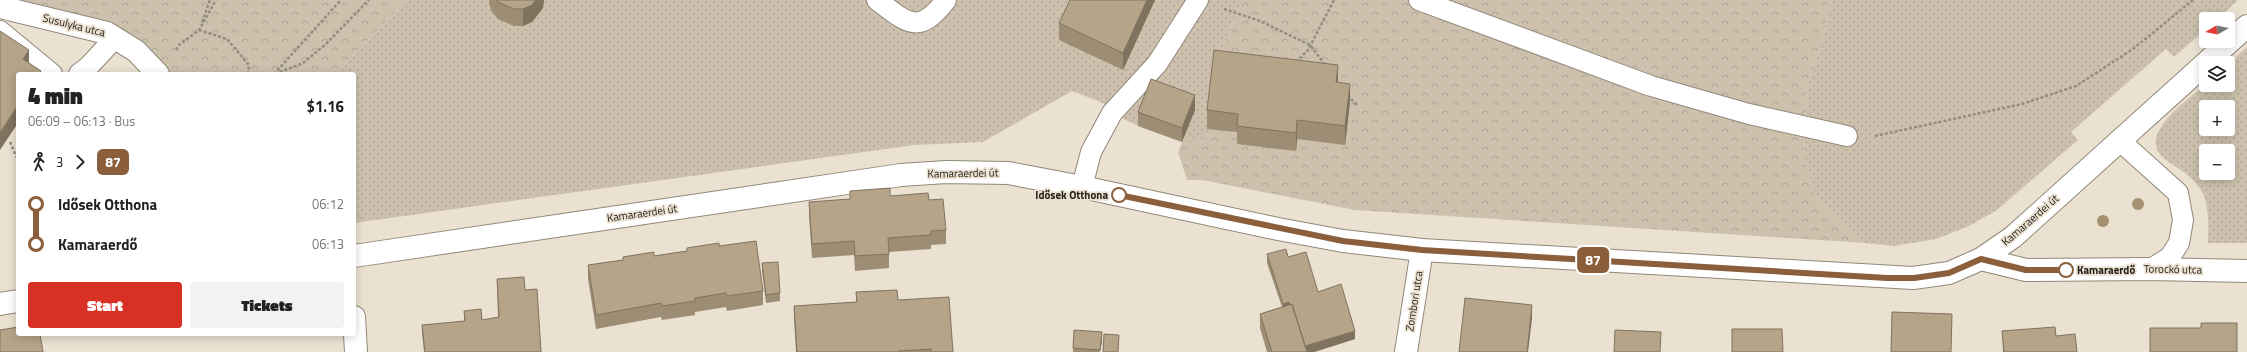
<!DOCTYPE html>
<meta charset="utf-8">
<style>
:root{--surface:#fff;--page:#f2f2f2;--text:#222;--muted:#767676;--accent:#d93025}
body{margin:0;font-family:"Titillium Web",sans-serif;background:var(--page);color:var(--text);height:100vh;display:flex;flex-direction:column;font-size:15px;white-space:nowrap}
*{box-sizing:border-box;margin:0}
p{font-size:13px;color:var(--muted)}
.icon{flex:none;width:22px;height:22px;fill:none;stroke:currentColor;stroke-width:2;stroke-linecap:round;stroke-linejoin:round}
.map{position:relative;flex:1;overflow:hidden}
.drawer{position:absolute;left:16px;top:72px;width:340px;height:264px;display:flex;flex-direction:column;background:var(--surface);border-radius:4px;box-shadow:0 2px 10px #0003}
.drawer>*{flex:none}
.badge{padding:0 8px;border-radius:6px;font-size:14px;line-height:26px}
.needle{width:26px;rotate:261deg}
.fabs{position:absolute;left:2199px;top:12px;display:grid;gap:8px}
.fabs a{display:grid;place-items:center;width:36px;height:36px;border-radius:4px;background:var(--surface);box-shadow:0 2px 10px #0003;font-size:20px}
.map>.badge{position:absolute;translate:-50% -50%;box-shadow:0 0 0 2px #fff}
.legs{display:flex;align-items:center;gap:6px;height:44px;padding:0 12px;font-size:13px}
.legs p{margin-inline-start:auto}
.headline{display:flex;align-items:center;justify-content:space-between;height:68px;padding:0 12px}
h1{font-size:22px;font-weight:800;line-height:30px}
.primary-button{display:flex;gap:8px;margin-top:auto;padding:8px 12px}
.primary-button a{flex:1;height:46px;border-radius:4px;background:var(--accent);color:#fff;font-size:16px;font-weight:800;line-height:46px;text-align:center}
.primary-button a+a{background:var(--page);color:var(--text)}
ul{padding:0 12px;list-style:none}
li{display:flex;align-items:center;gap:14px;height:40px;font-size:15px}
li i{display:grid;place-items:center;width:6px;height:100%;margin:0 5px;background:currentColor}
li i::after{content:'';width:10px;height:10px;margin:-5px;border:3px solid;border-radius:50%;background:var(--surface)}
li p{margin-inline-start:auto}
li:first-child i{background:linear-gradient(#0000 50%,currentColor 0)}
li:last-child i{background:linear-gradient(currentColor 50%,#0000 0)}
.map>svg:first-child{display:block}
.grass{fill:url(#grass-dots);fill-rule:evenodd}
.forest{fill:url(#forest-crowns)}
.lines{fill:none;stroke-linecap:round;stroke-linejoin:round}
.service-casing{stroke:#918879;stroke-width:22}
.minor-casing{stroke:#918879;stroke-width:24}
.tertiary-casing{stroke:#918879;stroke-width:24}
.path{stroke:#938c80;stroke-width:2.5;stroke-dasharray:3 2;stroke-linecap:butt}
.service{stroke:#fff;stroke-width:20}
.minor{stroke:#fff;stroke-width:22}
.tertiary{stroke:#fff;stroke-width:22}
.tree{fill:#a5916f}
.wall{fill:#9d8d75}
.shaded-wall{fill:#7f735f}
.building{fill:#b6a488;stroke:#7f735f}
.line-1-casing{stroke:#fff;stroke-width:9}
.line-1{stroke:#8b5e3c;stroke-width:6}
.stop-1-dot{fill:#fff;stroke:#8b5e3c;stroke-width:2}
.labels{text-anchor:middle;stroke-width:3.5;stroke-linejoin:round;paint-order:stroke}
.street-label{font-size:11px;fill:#1f1b16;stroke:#ebe1d1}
.stop-label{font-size:11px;font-weight:bold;fill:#1f1b16;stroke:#ebe1d1;text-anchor:end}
</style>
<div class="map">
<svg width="2247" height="352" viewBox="0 0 2247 352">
<defs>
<pattern id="grass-dots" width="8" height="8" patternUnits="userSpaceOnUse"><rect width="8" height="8" fill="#cdc1ae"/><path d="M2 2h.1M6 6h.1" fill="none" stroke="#b0a595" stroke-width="1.8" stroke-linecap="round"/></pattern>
<pattern id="forest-crowns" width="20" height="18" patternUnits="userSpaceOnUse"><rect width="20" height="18" fill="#cdc1ae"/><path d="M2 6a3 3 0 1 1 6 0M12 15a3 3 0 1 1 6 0" fill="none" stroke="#b0a595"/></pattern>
</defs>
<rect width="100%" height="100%" fill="#ebe1d1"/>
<path class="grass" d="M406 0H1243L1214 68 1207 129 1202 143 1184 137 1182 142 1138 126 1112 113 1103 103 1072 91 983 142 914 145 354 223V74H336Z
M1831 0H2238L2217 19H2206V29L2174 57 2166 49 2071 132 2078 140 1997 210 1967 227 1936 239 1895 246 1865 243 1815 197 1804 154 1807 86 1825 31Z
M2247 47V243H2208C2208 227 2210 207 2202 192 2193 176 2180 170 2166 160 2133 136 2189 99 2206 84L2228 85V64ZM2206 107H2228V129H2206ZM2206 151H2228V173H2206Z"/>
<path class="forest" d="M0 0H406L336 74H165L146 52 122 29 16 22Z
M1243 0H1831L1825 31 1807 86 1804 154 1815 197 1865 243 1355 210 1202 180H1187L1178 152 1184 137 1202 143 1207 129 1214 68Z"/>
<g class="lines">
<defs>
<path id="service" d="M877 0C907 23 919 36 946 0
M1419 0 1651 86 1749 114 1847 136
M0 31 52 74
M79 74 88 67 115 38
M2119 140 2178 193 2183 220 2179 243 2170 257 2151 269
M1082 187 1091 152 1112 113 1157 64 1198 0"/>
<path id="minor" d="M0 7 107 33 136 51 158 74
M1981 259 2026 270 2151 269 2247 271
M354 317 356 352
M1406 352 1422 250"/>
<path id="tertiary" d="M354 256 901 175 946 172 1008 173 1082 187 1278 229 1343 241 1422 250 1913 278 1949 273 1981 259 2013 237 2247 26
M0 304 18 301"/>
</defs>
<use href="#service" class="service-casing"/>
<use href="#minor" class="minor-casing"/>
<use href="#tertiary" class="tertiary-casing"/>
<path class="path" d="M1224 9 1260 21 1310 45 1326 66
M202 22 210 0
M199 30 227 39 249 65 248 74
M176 50 179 45 199 30 216 0
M1296 62 1308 50 1334 0
M274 74 341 0
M275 74 303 63 325 45 369 0
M1348 95 1357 106
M1875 136 2022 104 2076 86 2133 49 2193 0
M10 142 18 160"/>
<use href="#service" class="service"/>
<use href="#minor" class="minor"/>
<use href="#tertiary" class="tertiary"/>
</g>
<g class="tree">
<circle cx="2138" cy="204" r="6"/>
<circle cx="2103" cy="221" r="6"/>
</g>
<path class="wall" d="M489 0H544L543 8 532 22 523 26H514L498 19 492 12 489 4Z
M1155 0 1123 70 1059 40V23Z
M1338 83 1350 102 1345 145 1297 139 1296 151 1237 144V132L1207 129V110Z
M1195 110 1182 142 1138 126V112Z
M890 196 929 200 946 230V244L931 245V249L889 252V268L855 271 854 255 812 258 809 216V202Z
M719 246 763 291V305L727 311 726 307 695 312V315L662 320 661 317 596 329 588 279V265L623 260V257L654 256Z
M1267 254 1288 257 1355 339 1314 352H1267L1260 328V314L1282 307 1267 263Z
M762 263 780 293V301L766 303 762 271Z
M497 279 525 290 541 352H424L422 333V325L464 321V311L482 320 498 318Z
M856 292 898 300 953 352H796L794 320V306L856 302Z
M2002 331 2056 336 2077 352H2003Z
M1102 341 1100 352H1073V348Z"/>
<path class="shaded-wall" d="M536 0H544L543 8 532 22 523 26V9Z
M1147 0H1155L1123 70V53Z
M29 50V67L23 59Z
M1338 65V83L1336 82Z
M1350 84V102L1345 145V126Z
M1195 95V110L1182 142V128Z
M18 105V123L0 150V133Z
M1297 120V139L1296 151V133Z
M1289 302V311L1283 313V304Z
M1532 305V319L1528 352H1527Z
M1355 331V339L1314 352H1303V347Z
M1102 332V341L1100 352Z"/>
<path class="building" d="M496 0H536L532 5 523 9H514L498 2Z
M1070 0H1147L1123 53 1059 23Z
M0 31 29 50 23 59 41 71 38 74H18V105L0 133Z
M1214 50 1338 65 1336 82 1350 84 1345 126 1297 120 1296 133 1237 126 1238 114 1207 110Z
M1151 79 1195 95 1182 128 1138 112Z
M890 188V196L928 193 929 200 943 199 946 230 931 231V235L888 238 889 254 855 256 854 241 812 244 809 202 850 199V191Z
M756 241 763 291 727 296 726 293 695 298V301L662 306 661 303 596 315 588 265 623 260V257L654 252V256L687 251V248L693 247 719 243V246Z
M1286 249 1288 257 1306 252 1318 292 1341 284 1355 331 1305 346 1292 304 1290 305 1289 302 1283 304 1267 254Z
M778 262 780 293 766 295 762 263Z
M524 277 525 290 537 289 541 352H425L422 325 465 321 464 311 481 309 482 320 499 317 497 279Z
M897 290 898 300 949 297 953 352H931V349L899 351 900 352H797L794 306 857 302 856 292Z
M1465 298 1532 305 1527 352H1459Z
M1292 304 1307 352H1272L1260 314Z
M1892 312 1952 314 1951 352H1891Z
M2201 323H2237V352H2150V328H2201Z
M18 327V334H40L43 352H0V330Z
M2055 327 2056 336 2075 334 2077 352H2004L2002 331Z
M1732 329H1782L1783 352H1732Z
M1074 330 1102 332 1100 350 1073 348Z
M1615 330 1661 332 1660 352H1614Z
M1104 334 1119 335 1118 352H1103Z"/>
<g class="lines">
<defs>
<path id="line-1" d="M1119 195 1343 241 1422 250 1887 278H1914L1949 273 1981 259 2026 270H2066"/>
</defs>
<use href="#line-1" class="line-1-casing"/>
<use href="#line-1" class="line-1"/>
</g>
<g class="stop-1-dot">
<circle cx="1119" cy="195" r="7"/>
<circle cx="2066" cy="270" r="7"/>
</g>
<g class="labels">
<g class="street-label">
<text transform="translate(74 25) rotate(14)" y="4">Susulyka utca</text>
<text transform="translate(963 173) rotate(-1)" y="4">Kamaraerdei út</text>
<text transform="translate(642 213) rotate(-8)" y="4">Kamaraerdei út</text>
<text transform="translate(2030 220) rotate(-41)" y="4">Kamaraerdei út</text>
<text transform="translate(2173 269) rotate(1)" y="4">Torockó utca</text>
<text transform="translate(1414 301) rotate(-81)" y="4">Zombori utca</text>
</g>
<g class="stop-label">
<text x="1108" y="199">Idősek Otthona</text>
<text x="2077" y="274" text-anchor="start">Kamaraerdő</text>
</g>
</g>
</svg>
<div class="fabs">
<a><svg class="needle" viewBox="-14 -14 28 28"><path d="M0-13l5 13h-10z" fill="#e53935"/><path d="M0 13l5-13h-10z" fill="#767676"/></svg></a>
<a><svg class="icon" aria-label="layers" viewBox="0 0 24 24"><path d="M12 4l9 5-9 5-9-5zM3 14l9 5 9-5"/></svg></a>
<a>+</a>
<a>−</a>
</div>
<b class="badge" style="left:1593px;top:260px;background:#8b5e3c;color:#fff">87</b>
<section class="drawer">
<div class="headline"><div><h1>4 min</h1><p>06:09 – 06:13 · Bus</p></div><b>$1.16</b></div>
<div class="legs"><svg class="icon" aria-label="walk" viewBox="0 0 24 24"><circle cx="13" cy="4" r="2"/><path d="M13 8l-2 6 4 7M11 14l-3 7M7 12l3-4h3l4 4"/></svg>3<svg class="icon" aria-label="forward" viewBox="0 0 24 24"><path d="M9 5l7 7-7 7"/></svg><b class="badge" style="background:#8b5e3c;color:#fff">87</b></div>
<ul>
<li><i style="color:#8b5e3c"></i><b>Idősek Otthona</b><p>06:12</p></li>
<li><i style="color:#8b5e3c"></i><b>Kamaraerdő</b><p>06:13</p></li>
</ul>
<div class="primary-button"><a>Start</a><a>Tickets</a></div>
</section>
</div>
